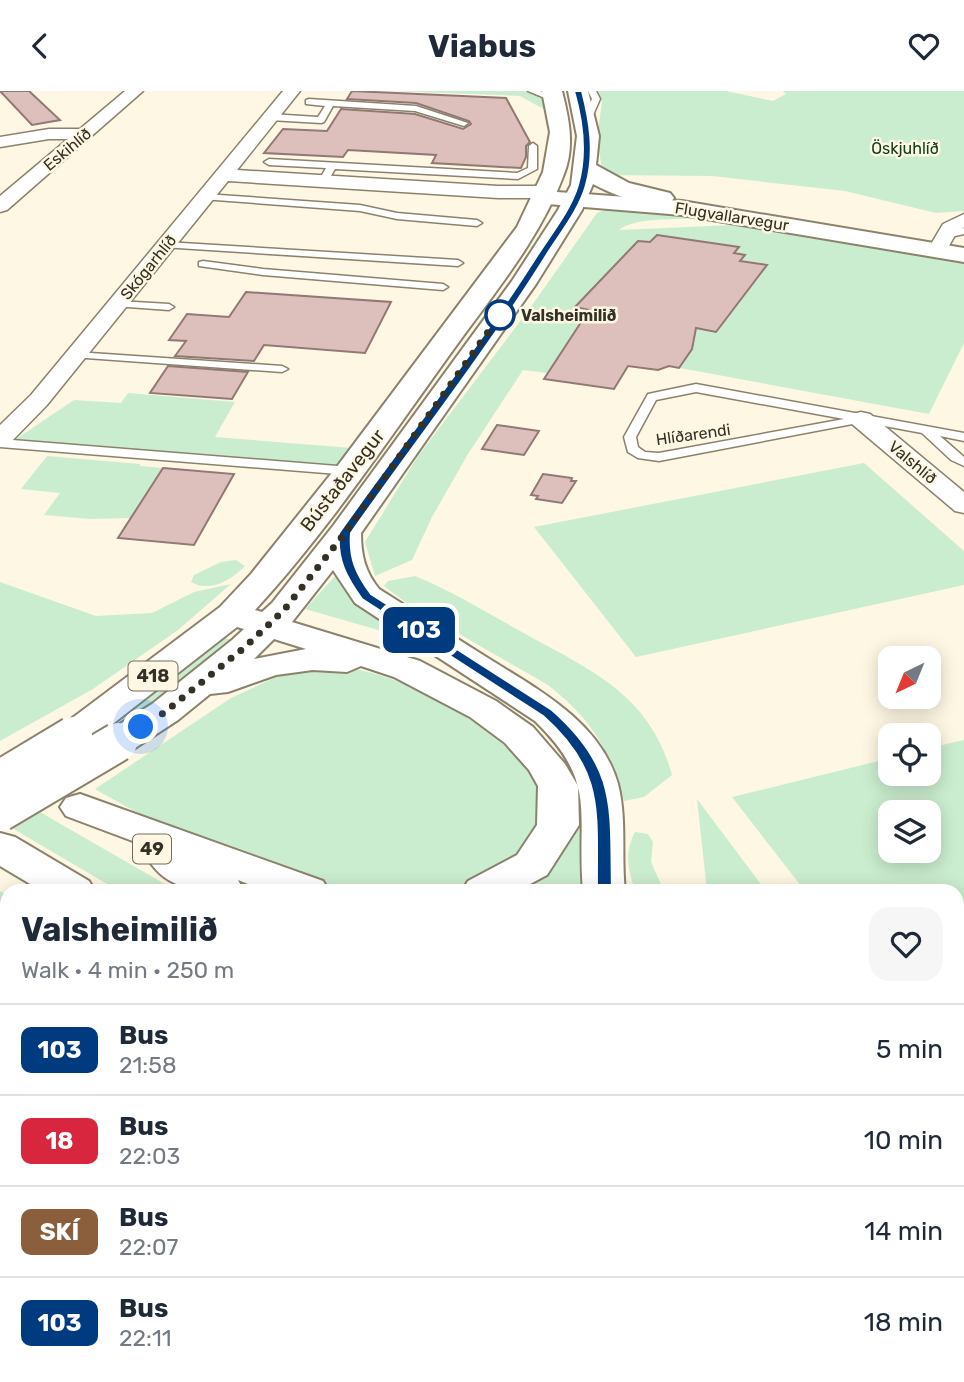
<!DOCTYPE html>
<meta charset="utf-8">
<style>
:root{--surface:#fff;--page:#f6f6f7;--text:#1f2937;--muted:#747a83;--line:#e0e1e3}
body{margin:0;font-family:Rubik,sans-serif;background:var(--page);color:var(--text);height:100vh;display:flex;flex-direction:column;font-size:26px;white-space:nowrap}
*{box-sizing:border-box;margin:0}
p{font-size:23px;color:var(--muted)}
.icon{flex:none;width:38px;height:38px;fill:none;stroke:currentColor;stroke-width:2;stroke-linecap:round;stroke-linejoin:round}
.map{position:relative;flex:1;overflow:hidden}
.panel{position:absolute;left:0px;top:793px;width:964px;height:499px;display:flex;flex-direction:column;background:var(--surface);border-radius:21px 21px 0 0;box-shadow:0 4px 18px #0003}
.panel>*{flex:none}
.badge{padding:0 14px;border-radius:10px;font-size:24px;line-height:46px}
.needle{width:46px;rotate:223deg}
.buttons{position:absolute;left:878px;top:555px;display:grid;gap:14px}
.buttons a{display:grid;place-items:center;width:63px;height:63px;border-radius:14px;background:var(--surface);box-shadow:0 4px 18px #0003;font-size:35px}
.you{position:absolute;width:35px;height:35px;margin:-18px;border:5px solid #fff;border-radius:50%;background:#1a73e8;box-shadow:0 0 0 10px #1a73e833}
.map>.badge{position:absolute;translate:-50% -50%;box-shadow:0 0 0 4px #fff}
.round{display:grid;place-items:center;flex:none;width:74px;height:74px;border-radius:21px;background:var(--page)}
.headline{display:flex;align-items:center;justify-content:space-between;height:119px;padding:0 21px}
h1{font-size:33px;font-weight:700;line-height:52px}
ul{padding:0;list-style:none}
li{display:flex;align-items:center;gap:21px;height:91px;padding:0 21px;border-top:2px solid var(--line)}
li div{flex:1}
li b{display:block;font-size:26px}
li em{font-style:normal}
li .badge{min-width:77px;font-weight:700;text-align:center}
header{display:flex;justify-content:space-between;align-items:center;height:91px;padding:0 21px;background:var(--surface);font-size:32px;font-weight:700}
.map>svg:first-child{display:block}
.green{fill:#cbedcf;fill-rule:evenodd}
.building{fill:#ddc0bc;stroke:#927874;stroke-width:2}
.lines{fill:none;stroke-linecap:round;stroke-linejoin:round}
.service-casing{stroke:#8b826c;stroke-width:3}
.minor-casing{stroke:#8b826c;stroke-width:3}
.tertiary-casing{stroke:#8b826c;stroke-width:4}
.primary-casing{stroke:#8b826c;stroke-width:4}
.service{fill:#fff;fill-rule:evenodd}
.minor{fill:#fff;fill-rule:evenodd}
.tertiary{fill:#fff;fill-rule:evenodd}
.primary{fill:#fff;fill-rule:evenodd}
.primary-bridge-casing{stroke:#8b826c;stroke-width:42;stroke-linecap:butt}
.primary-bridge{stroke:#fff;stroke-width:38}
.line{fill:#003b80;stroke:#fff;stroke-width:2}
.walk{stroke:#333026;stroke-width:7;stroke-dasharray:0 12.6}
.stop-dot{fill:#fff;stroke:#003b80;stroke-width:3.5}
.labels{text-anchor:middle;stroke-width:5;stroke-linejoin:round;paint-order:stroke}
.far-park-label{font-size:16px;fill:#0e421b;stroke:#fef7e3}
.far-street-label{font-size:16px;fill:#333026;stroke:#fef7e3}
.far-stop-label{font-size:16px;font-weight:bold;fill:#333026;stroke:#fef7e3;text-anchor:start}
.shield{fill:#fef7e3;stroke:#706c5f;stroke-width:2}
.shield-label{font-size:18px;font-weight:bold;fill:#333026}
.street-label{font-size:19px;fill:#333026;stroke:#fef7e3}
</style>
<header><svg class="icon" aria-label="back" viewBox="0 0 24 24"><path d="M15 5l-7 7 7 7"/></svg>Viabus<svg class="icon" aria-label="heart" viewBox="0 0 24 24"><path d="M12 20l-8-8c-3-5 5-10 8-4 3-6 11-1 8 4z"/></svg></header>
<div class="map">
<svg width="964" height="1291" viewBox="0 0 964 1291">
<rect width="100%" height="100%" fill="#fef7e3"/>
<path class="green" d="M391 0H524L552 12 549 21 520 5Z
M598 0H726L773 10 786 3 783 0H964V120L936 122 845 100 712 85 603 84 597 48 602 11Z
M614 116 703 126C680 130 636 125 619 139L733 134 964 172V252L929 323 669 275 658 279 645 277 636 261 614 298 543 288 547 282 523 279 468 363 432 426 412 469 375 485 365 451 418 365 528 220 597 122Z
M128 302 235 311 215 346 352 357 335 377 16 348 74 309 121 312Z
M47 365 140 373V375L163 377 131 427 90 428 44 424 60 402 21 398Z
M864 372 964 460V494L636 566 534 436Z
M236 469 245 475C232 489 209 502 191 491L194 484 221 471Z
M338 482 427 553 305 518Z
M415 485C452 500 486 521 520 540 588 578 650 602 672 684L644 706 624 710C607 655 593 630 548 594L409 514 384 495 388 490Z
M0 491 96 525 152 522 194 501 231 493 178 539 93 598 0 650Z
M220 546 237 550 108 646 112 635Z
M331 574C392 581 444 608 493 645 507 656 524 669 534 686 540 696 540 710 539 722 539 737 528 758 517 768 486 795 447 800 408 800 389 800 369 801 350 798 263 785 170 742 95 698L231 607 300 575Z
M964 649V887L957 888V800H805L732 706 891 667V682H929V657ZM891 721H929V760H891Z
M0 698 177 800H119L0 730Z
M697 708 766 800H707Z
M592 728 591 800H507L550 775 580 730Z
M635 741 648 743 653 751 651 771 664 800H635C628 777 624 763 635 741Z
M0 800 7 804V1009L0 1002Z
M797 1285 806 1291H670L661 1285Z"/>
<path class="building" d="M0 0H29L60 29 32 34Z
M352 0 506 7 530 51 526 55V66L521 77 432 72 436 64 348 59 343 66 264 62 283 38 327 40 341 18 415 23 463 38 471 33 469 30 416 12 347 8Z
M657 144 739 156 734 162 745 164 740 170 767 174 716 241 696 237 692 258 679 277 669 275 658 279 628 275 614 298 544 288 589 219 575 216 638 150 650 151Z
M246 201 391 211 365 262 264 254 254 270 175 265 186 250 169 249 187 223 229 226Z
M168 275 248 281 232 308 150 302Z
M497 334 539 340 524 364 482 358Z
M163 377 234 383 194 454 118 447Z
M543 383 572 387 571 390H576L562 412 536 408 538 405 531 404Z"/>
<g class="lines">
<defs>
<path id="service" d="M528 0H540L559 8 552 10Z
M588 0H596L600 8 590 31 586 34 582 31 592 8Z
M309 8 416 15 468 32 464 35 415 20 333 15 324 31 321 32 270 29 266 26 270 23 318 26 325 15 306 13V9Z
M533 52 537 55V78L518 88 335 78 326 93 323 94 318 91 326 77 269 74 264 71 269 68 517 82 528 77 529 55Z
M205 103 360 114 397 122 477 129 482 132 477 135 397 128 360 120 202 108 200 106Z
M964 137V143L942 148 937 145Z
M166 151 458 169 463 172 458 175 162 156V152Z
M203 170 263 178 443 193 448 196 443 199 263 184 199 175V171Z
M118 210 169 213 174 216 169 219 114 215 113 213Z
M76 261 282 275 288 278 282 281 72 266V262Z
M696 293 964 342V350L940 345 964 366V375L951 369 922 342 863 331 659 370 638 367 628 361 624 346 648 303ZM696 301 844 328 659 362 645 361 638 356 636 346 656 309Z
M0 348 350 376 356 380 350 384 0 356Z"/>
<path id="minor" d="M125 0H143L7 119 0 121V105L68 48H49L0 56V46L49 38H80Z
M283 0H300L237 79 498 95H547L556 101 547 107H498L228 90 47 314 9 353 0 355V334L31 304Z
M964 123V136L955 144 944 164H930L927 160 943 133Z
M861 321 870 323 964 401V422L955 420 852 333 849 328 852 323Z
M7 1083V1119L0 1121V1085Z
M379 1284H431L434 1291H382Z"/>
<path id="tertiary" d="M543 100 682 110 964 157V171L682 124 535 112 531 107 535 102Z"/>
<path id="primary" d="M542 0H562C569 28 575 55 564 83 539 151 489 208 448 266 386 352 326 442 255 519L262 521 272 512 333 435 512 190 558 119 571 94 577 45 568 0H588L599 45 596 74 629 92 670 102 674 107 670 112C647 118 614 104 593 93L582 119 536 193 361 442C361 464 365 481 379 498 414 520 448 542 483 564 535 597 600 629 618 693 627 728 621 765 625 800H583C576 722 599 692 535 630L355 512 333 479 292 531 420 570 496 610 533 636 565 673 578 695 579 734 547 784 517 800H462L468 790 517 764 537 734 538 695 529 679 505 652 470 626 394 586 361 575 347 581 313 579 276 584 228 601 210 603 178 629 132 659 118 663 104 659 99 651 104 643 152 613 232 549 244 538 237 536 87 653 73 657 59 653 54 645 59 637 220 516 251 483 339 373 517 136 543 81 550 41ZM274 548 306 558 254 568Z
M80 703 323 790 329 800H265L238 789 244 800C208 800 170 804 148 768L154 758 66 725 60 716 66 707Z
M0 742 15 746 89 790 95 800H42L0 775Z
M957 1220 964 1222V1274L957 1272Z
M820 1284H883L886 1291H823Z"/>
</defs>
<use href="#service" class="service-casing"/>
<use href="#minor" class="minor-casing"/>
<use href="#tertiary" class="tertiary-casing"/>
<use href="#primary" class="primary-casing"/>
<use href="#service" class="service"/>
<use href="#minor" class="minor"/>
<use href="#tertiary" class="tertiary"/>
<use href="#primary" class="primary"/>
<defs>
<path id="primary-bridge" d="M0 689 73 645
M0 721 118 651"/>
</defs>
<use href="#primary-bridge" class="primary-bridge-casing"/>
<use href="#primary-bridge" class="primary-bridge"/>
</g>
<path class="line" d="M574 0H582C590 31 595 62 586 94 579 120 558 145 544 168 485 262 415 351 351 442 349 467 356 483 371 503L552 619C619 678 610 718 612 800L604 805 597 800C596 722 606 681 543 625L362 508C346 486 337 469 339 442 404 350 475 262 535 168 549 145 570 121 578 94 587 63 583 31 574 0Z"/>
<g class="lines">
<path class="walk" d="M141 636 165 621 245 556 284 519 345 442 500 224"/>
</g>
<circle class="stop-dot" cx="500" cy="224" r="14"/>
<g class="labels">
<g class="far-park-label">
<text x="905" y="63">Öskjuhlíð</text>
</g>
<g class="far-street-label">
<text transform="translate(67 58) rotate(-40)" y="6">Eskihlíð</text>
<text transform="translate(732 125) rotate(9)" y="6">Flugvallarvegur</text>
<text transform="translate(148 176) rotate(-51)" y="6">Skógarhlíð</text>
<text transform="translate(693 343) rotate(-8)" y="6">Hlíðarendi</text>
<text transform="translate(913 371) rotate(40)" y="6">Valshlíð</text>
</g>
<g class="far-stop-label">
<text x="521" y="230">Valsheimilið</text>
</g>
<g class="shield">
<rect x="128.5" y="570.5" width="49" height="29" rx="5"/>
<rect x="133" y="743.5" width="38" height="29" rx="5"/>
</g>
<g class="shield-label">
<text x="153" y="591">418</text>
<text x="152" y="764">49</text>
</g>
<g class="street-label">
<text transform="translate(342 389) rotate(-52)" y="7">Bústaðavegur</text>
</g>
</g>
</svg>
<div class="buttons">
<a><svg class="needle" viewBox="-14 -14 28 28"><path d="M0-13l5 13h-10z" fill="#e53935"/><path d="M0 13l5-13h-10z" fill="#747a83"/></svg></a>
<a><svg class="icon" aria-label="locate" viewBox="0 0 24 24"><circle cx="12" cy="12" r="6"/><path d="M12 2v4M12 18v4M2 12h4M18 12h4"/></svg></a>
<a><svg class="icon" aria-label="layers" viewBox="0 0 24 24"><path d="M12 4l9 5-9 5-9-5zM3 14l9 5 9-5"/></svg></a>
</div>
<div class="you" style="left:141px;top:636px"></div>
<b class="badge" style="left:419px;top:539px;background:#003b80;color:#fff">103</b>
<section class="panel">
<div class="headline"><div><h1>Valsheimilið</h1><p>Walk · 4 min · 250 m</p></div><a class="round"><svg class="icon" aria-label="heart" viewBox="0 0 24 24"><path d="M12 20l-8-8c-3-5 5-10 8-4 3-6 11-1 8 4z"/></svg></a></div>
<ul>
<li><span class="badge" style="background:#003b80;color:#fff">103</span><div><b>Bus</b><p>21:58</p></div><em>5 min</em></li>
<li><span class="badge" style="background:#d7263d;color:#fff">18</span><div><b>Bus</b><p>22:03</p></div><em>10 min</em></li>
<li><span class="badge" style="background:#8b5e3c;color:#fff">SKÍ</span><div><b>Bus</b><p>22:07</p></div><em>14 min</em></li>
<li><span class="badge" style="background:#003b80;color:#fff">103</span><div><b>Bus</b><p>22:11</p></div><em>18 min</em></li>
</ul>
</section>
</div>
